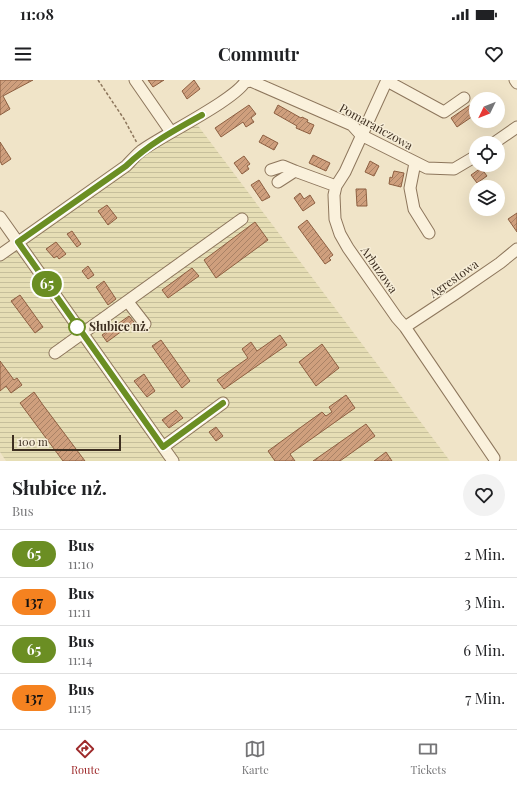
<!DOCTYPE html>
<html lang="de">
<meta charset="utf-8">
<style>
:root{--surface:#fff;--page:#f2f2f2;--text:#202124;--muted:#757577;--line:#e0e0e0;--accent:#9e2a2b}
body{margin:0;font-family:"Playfair Display",serif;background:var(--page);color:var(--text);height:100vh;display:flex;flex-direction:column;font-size:15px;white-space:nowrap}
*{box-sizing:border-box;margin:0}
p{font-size:13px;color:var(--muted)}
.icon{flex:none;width:22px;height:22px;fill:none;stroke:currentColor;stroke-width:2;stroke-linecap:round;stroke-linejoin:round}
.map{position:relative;height:381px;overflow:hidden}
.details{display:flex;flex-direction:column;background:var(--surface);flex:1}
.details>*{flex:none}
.badge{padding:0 8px;border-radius:13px;font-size:14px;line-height:26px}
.needle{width:26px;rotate:227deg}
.buttons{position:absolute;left:469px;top:12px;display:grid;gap:8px}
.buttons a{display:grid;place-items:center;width:36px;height:36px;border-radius:50%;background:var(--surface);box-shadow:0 4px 16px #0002;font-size:20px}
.scale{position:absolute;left:12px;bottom:10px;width:109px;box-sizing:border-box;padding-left:4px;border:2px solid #3d2e20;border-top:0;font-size:11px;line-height:14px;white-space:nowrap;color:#3d2e20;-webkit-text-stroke:3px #f7eed8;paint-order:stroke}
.map>.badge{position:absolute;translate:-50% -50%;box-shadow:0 0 0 2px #fff}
.round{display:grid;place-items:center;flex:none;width:42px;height:42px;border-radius:21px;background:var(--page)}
.summary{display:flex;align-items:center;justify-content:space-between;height:68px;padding:0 12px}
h1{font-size:19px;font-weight:700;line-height:30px}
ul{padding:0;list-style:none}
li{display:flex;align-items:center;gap:12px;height:48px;padding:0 12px;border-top:1px solid var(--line)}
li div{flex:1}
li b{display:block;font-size:15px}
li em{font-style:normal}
li .badge{min-width:44px;font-weight:700;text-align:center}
.status{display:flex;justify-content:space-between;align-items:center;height:28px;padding:0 20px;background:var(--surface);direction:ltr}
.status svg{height:11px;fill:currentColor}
header{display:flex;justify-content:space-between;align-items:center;height:52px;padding:0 12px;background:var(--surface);font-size:18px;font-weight:700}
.tab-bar{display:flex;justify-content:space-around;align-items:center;height:56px;border-top:1px solid var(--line);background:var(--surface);font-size:11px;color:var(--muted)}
.tab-bar a{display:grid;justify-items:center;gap:2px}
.tab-bar .on{color:var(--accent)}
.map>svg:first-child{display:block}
.farmland{fill:url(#farmland-rules)}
.building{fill:url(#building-hatch);stroke:#8d5f41}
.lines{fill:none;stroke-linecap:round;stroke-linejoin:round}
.minor-casing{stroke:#8d765c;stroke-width:13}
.path{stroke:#8d765c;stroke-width:1.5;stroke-dasharray:3 2;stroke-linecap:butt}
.minor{stroke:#faf1dc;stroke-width:11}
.line-casing{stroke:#fff;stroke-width:9}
.line{stroke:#6b8e23;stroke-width:6}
.stop-dot{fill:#fff;stroke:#6b8e23;stroke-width:2}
.labels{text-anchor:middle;stroke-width:3;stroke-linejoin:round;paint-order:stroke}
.street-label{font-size:12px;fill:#3d2e20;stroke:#f7eed8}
.stop-label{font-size:12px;font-weight:bold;fill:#3d2e20;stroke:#f7eed8;text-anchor:start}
</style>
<div class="status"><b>11:08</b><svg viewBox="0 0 49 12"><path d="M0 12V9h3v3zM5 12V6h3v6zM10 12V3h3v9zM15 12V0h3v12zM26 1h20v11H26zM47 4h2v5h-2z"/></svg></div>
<header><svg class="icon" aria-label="menu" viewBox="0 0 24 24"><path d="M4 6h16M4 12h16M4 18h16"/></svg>Commutr<svg class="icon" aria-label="heart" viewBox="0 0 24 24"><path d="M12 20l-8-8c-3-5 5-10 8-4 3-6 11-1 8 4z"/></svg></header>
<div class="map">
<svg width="517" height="381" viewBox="0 0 517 381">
<defs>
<pattern id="farmland-rules" width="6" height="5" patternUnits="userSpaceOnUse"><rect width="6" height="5" fill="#e6deb5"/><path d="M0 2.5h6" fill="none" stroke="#c6bf9b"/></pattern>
<pattern id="building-hatch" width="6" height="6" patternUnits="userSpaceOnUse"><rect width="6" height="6" fill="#cf9f7d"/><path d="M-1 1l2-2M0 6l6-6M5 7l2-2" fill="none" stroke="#a98266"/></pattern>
</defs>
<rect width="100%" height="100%" fill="#f0e4c8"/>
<path class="farmland" d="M193 39 450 381H6L0 372V180Z"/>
<path class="building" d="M0 0H33L3 16 10 29 0 35Z
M148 0H164L153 7Z
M194 0 200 9 187 19 182 11Z
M249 25 256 34 251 38 254 42 246 47 243 42 221 57 215 48Z
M278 25 301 38 302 37 308 40 307 42 314 45 310 54 296 48 297 46 274 33Z
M470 25 476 34 457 47 451 38Z
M263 55 278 63 274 70 259 62Z
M0 62 11 79 2 85 0 81Z
M313 75 330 83 326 91 309 83Z
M244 76 250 84 247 86 249 89 242 94 234 83Z
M370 81 379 86 374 96 365 92Z
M481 88 487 96 477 103 471 95Z
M394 91 404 93 401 107 389 104 390 97 392 98Z
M259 100 270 117 262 121 251 105Z
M356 109H366L367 126H357Z
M300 113 304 119 310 115 315 123 303 131 294 118Z
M107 125 117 138 108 145 98 131Z
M517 133V152L508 139Z
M307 140 333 175 329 178 331 180 325 184 298 147Z
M255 142 268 160 216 198 204 180Z
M72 151 81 164 77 167 67 154Z
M56 162 66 174 59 179 57 176 54 178 46 169Z
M88 186 94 195 88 199 82 191Z
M192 188 199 196 168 218 162 210Z
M104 201 116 219 108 225 96 207Z
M20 215 43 247 35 253 11 221Z
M129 236 134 242 107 262 102 255Z
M280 255 287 265 224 309 217 300 248 278 242 269 251 262 257 271Z
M161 260 190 301 182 308 152 266Z
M322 264 339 288 316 306 299 282Z
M0 281 14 300 17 298 22 305 11 313 6 306 0 311Z
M144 294 155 311 147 317 134 301Z
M34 312 43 325 85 381H63L20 323Z
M346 315 355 328 290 374 295 381H275L268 371 322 332 326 336 332 332 329 327Z
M176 330 183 338 169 348 162 340Z
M366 344 375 356 340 381H313Z
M216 347 223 356 216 361 209 352Z
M386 372 392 381H374Z"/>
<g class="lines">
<defs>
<path id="minor" d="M135 0 171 52
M387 0 345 92 336 106 334 115 335 139 340 154 348 168 397 238 405 247 494 378
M515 0 517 3
M387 1 444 32 464 18
M245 2 251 1 352 45 361 55 427 88 454 89 476 76
M494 63 517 47
M415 83 410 108 414 129 429 153
M271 90 283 86 295 91 278 102
M295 91 336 106
M0 137 173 381
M0 175 126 86C131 81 136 75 141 71 161 56 239 18 246 0
M128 222 145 244
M405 247 455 214 500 183 517 169
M55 273 242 139
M163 367 223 323"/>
</defs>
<use href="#minor" class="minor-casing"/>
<path class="path" d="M98 0 124 39 137 63"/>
<use href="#minor" class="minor"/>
</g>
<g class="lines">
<defs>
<path id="line" d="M202 35C173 51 149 64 126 86L18 162 163 367 223 323"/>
</defs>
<use href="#line" class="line-casing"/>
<use href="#line" class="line"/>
</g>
<circle class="stop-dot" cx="77" cy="247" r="8"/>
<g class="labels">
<g class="street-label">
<text transform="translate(376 47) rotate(29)" y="4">Pomarańczowa</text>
<text transform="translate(379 190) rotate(55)" y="4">Arbuzowa</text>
<text transform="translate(454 199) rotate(-35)" y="4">Agrestowa</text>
</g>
<g class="stop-label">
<text x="89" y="251">Słubice nż.</text>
</g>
</g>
</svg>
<div class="buttons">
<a><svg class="needle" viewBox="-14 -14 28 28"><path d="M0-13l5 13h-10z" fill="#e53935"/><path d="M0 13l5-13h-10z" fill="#757577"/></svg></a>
<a><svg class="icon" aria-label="locate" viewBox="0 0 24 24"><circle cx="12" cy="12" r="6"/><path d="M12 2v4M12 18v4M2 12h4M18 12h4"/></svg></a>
<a><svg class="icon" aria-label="layers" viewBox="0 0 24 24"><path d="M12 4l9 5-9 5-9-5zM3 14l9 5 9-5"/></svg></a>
</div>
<div class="scale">100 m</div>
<b class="badge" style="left:47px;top:204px;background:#6b8e23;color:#fff">65</b>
</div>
<section class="details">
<div class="summary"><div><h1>Słubice nż.</h1><p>Bus</p></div><a class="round"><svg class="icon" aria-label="heart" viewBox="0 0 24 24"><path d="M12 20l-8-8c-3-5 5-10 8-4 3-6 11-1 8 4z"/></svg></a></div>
<ul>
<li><span class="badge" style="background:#6b8e23;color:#fff">65</span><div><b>Bus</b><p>11:10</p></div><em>2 Min.</em></li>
<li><span class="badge" style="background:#f58220;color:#111">137</span><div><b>Bus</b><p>11:11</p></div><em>3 Min.</em></li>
<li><span class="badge" style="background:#6b8e23;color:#fff">65</span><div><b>Bus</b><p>11:14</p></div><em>6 Min.</em></li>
<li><span class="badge" style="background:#f58220;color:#111">137</span><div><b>Bus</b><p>11:15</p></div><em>7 Min.</em></li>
</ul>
</section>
<nav class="tab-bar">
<a class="on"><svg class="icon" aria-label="directions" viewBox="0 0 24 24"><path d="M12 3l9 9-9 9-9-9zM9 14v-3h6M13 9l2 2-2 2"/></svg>Route</a>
<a><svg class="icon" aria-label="map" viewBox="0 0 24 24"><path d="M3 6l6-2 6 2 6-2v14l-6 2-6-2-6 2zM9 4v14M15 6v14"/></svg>Karte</a>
<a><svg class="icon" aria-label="tickets" viewBox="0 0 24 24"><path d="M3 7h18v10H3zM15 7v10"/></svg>Tickets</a>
</nav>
